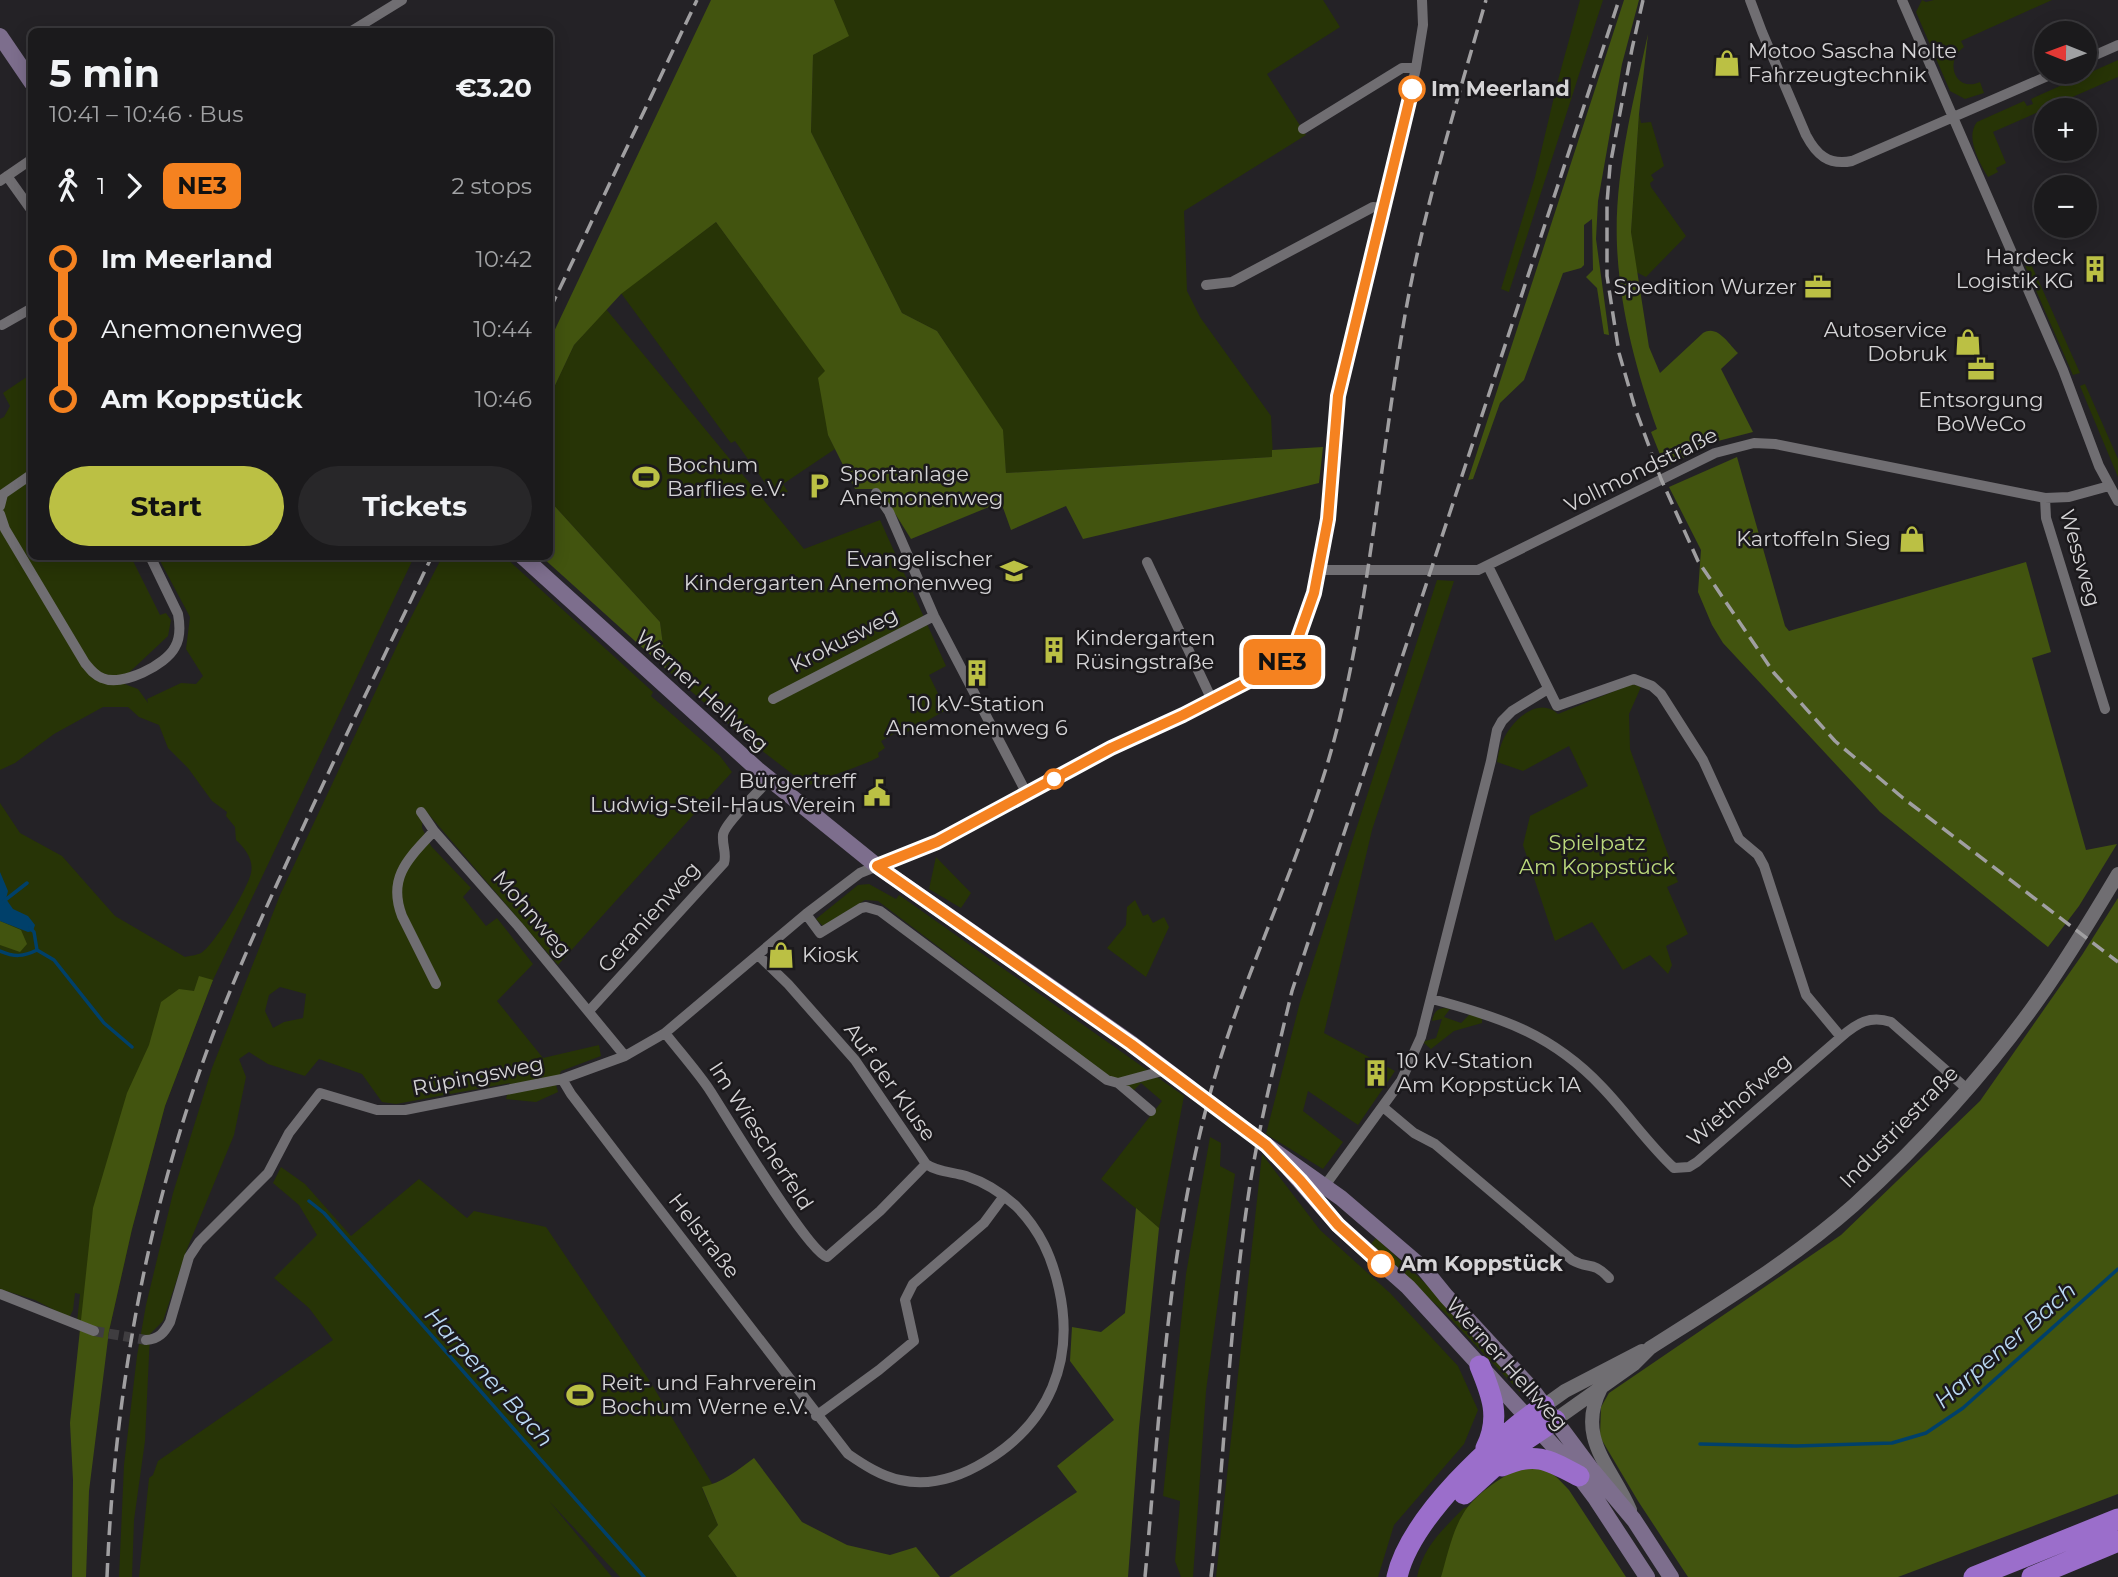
<!DOCTYPE html>
<meta charset="utf-8">
<style>
:root{--surface:#1b1a1c;--page:#282729;--text:#f1f3f6;--muted:#a0a1a3;--line:#39383b;--accent:#bbc044}
body{margin:0;font-family:Montserrat,sans-serif;background:var(--page);color:var(--text);height:100vh;display:flex;flex-direction:column;font-size:26px;white-space:nowrap}
*{box-sizing:border-box;margin:0}
p{font-size:23px;color:var(--muted)}
.icon{flex:none;width:38px;height:38px;fill:none;stroke:currentColor;stroke-width:2;stroke-linecap:round;stroke-linejoin:round}
.map{position:relative;flex:1;overflow:hidden}
.sheet{position:absolute;left:28px;top:28px;width:525px;height:532px;display:flex;flex-direction:column;background:var(--surface);border-radius:10px;box-shadow:0 4px 18px #0003,0 0 0 2px var(--line)}
.sheet>*{flex:none}
.badge{padding:0 14px;border-radius:10px;font-size:24px;line-height:46px}
.needle{width:46px;rotate:271deg}
.controls{position:absolute;left:2034px;top:21px;display:grid;gap:14px}
.controls a{display:grid;place-items:center;width:63px;height:63px;border-radius:50%;background:var(--surface);box-shadow:0 4px 18px #0003,0 0 0 2px var(--line);font-size:35px}
.map>.badge{position:absolute;translate:-50% -50%;box-shadow:0 0 0 4px #fff}
.legs{display:flex;align-items:center;gap:10px;height:77px;padding:0 21px;font-size:23px}
.legs p{margin-inline-start:auto}
.head{display:flex;align-items:center;justify-content:space-between;height:119px;padding:0 21px}
h1{font-size:38px;font-weight:700;line-height:52px}
.cta{display:flex;gap:14px;margin-top:auto;padding:14px 21px}
.cta a{flex:1;height:80px;border-radius:42px;background:var(--accent);color:#111;font-size:28px;font-weight:700;line-height:80px;text-align:center}
.cta a+a{background:var(--page);color:var(--text)}
ul{padding:0 21px;list-style:none}
li{display:flex;align-items:center;gap:24px;height:70px;font-size:26px}
li i{display:grid;place-items:center;width:10px;height:100%;margin:0 9px;background:currentColor}
li i::after{content:'';width:18px;height:18px;margin:-9px;border:5px solid;border-radius:50%;background:var(--surface)}
li p{margin-inline-start:auto}
li:first-child i{background:linear-gradient(#0000 50%,currentColor 0)}
li:last-child i{background:linear-gradient(currentColor 50%,#0000 0)}
.map>svg:first-child{display:block}
.green{fill:#273406;fill-rule:evenodd}
.forest{fill:#42540f}
.water{fill:#00406a}
.lines{fill:none;stroke-linecap:round;stroke-linejoin:round}
.stream{stroke:#00406a;stroke-width:3.5}
.minor-tunnel{stroke:#3f3d40;stroke-width:10;stroke-dasharray:10 5;stroke-linecap:butt}
.secondary-tunnel{stroke:#3f3d40;stroke-width:16;stroke-dasharray:16 8;stroke-linecap:butt}
.minor{stroke:#706e72;stroke-width:10}
.tertiary{stroke:#706e72;stroke-width:14}
.secondary{stroke:#7d6e8d;stroke-width:16}
.motorway{stroke:#9b6ecb;stroke-width:21}
.rail{stroke:#a09fa1;stroke-width:3.5;stroke-dasharray:14 7;stroke-linecap:butt}
.line-1-casing{stroke:#fff;stroke-width:16}
.line-1{stroke:#f58220;stroke-width:10}
.stop-1-dot{fill:#fff;stroke:#f58220;stroke-width:3.5}
.labels{text-anchor:middle;stroke-width:5;stroke-linejoin:round;paint-order:stroke}
.poi-label{font-size:21px;fill:#d5d4d6;stroke:#1b191c;text-anchor:start}
.stop-label{font-size:21px;font-weight:bold;fill:#d5d4d6;stroke:#1b191c;text-anchor:start}
.street-label{font-size:21px;fill:#d5d4d6;stroke:#1b191c}
.park-label{font-size:21px;fill:#bbd97c;stroke:#1b191c}
.water-label{font-size:23px;font-style:italic;fill:#b9d7f2;stroke:#1b191c}
</style>
<div class="map">
<svg width="2118" height="1577" viewBox="0 0 2118 1577">
<rect width="100%" height="100%" fill="#242226"/>
<path class="green" d="M834 0H1323L1340 27 1267 74 1306 135 1184 211 1187 291 1200 317 1271 416 1273 457 1006 473 1002 430 937 331 902 313 811 132 813 55 848 36Z
M1580 0H1603L1509 292 1501 289 1535 177 1558 80Z
M1922 0 1926 2 1934 0H2052L1961 41 1964 47C1943 62 1956 93 1980 82L1984 93 1965 99 1950 91 1916 12Z
M2118 60V77L1993 132 2006 163 1996 168 1998 172 1988 177C1979 162 1965 137 1977 122L2024 101 2027 106 2033 104 2031 99Z
M1639 114 1641 123 1651 122 1664 166 1651 175 1654 180 1650 183 1651 187 1686 236 1646 277 1636 272 1631 232Z
M716 222 826 371 828 435 835 449 783 484 788 492 773 494 735 441 731 443 727 438 621 293Z
M2026 253 2080 373 2073 375 2021 256Z
M606 309 804 549 880 520 946 666 929 675 946 710 902 735 899 731 881 741 885 748 878 753 879 757C856 769 831 774 808 786L735 730 666 669 660 622 550 501V396L574 345Z
M31 374 32 556 131 557 160 615 166 613 171 620 168 636 119 682 138 689 148 703 147 699 181 683 196 684 203 676 186 649 190 617 158 557H414L213 980 165 1106 132 1229 109 1331 77 1322 80 1294 75 1293 73 1310 70 1316H66L35 1300 0 1289V803L20 833 62 856 115 916 185 957C189 956 197 955 201 953 214 946 248 888 251 873 254 860 245 848 236 840L235 827 226 816 227 812 212 801 188 768 168 748 159 725 139 717 128 707H103L54 734 15 763 0 770V419L4 417 10 406 3 393Z
M2085 384 2118 459V477L2080 386Z
M442 557H505L653 692 651 696 720 756 732 772 558 965 425 810 423 811 422 828 431 846 471 888 463 897 486 926 497 918 533 964 497 1001 543 1058 599 1045 601 1056 561 1071 556 1085 558 1092 536 1102 506 1099 510 1083 396 1104 382 1102 362 1074 319 1059 305 1076 268 1064 249 1052 239 1059 246 1077 234 1135 187 1249 163 1321 150 1334 145 1441 134 1520 132 1577H119L124 1465 137 1356 146 1305 173 1193 212 1068 280 895 403 633ZM280 987 306 994 303 1018 284 1022 273 1028 265 1011 269 995Z
M1437 580 1454 581 1372 830 1324 1033 1395 1071 1358 1125 1308 1091 1303 1111 1343 1142 1323 1169 1266 1134 1300 1002Z
M1632 684 1641 687 1629 714 1630 749 1678 882 1667 887 1688 934 1666 946 1672 965 1668 974 1650 955 1623 970 1592 922 1555 941 1523 845 1530 816 1588 786 1569 746 1523 771 1497 762C1498 756 1499 750 1501 745 1508 724 1537 694 1558 714Z
M936 857 971 893 961 908 929 889Z
M869 884 896 899 899 895 1184 1096 1159 1228 1101 1179 1162 1101 1141 1083 1134 1090 1113 1079 878 901 865 900 823 926 816 919 858 885Z
M1135 900 1143 916 1148 914 1153 923 1164 917 1169 927 1146 977 1107 948 1126 925 1127 907Z
M1444 1008 1450 1009 1444 1017 1461 1023 1470 1014 1482 1018V1023L1454 1031 1431 1049 1424 1043 1425 1041 1436 1038 1442 1019 1432 1021C1434 1013 1436 1009 1444 1008Z
M1210 1137 1221 1143 1220 1166 1235 1174 1206 1391 1193 1577H1181L1175 1561 1180 1501 1163 1496 1186 1274Z
M1262 1154 1320 1230 1390 1293 1458 1366 1478 1410 1464 1444 1394 1525 1378 1577H1216Z
M281 1167 305 1184 351 1236 419 1179 467 1218 474 1211 546 1227 649 1380 713 1485 702 1488 718 1525 708 1536 737 1577H620L549 1501 612 1577H139L149 1478 153 1475 158 1461 333 1340 309 1308 274 1278 317 1235 299 1205 273 1183Z
M1376 1238 1447 1303 1526 1387 1520 1392 1445 1313 1371 1244Z
M1469 1506 1462 1515 1441 1577H1417C1423 1547 1443 1529 1464 1508Z"/>
<path class="forest" d="M711 0H834L849 36 813 55 811 132 902 313 937 331 1003 430 1006 473 1272 457V450L1323 447 1319 483 1083 539 1066 506 1011 530 1001 502 911 539 896 515 875 489H855L828 435 818 378 825 371 716 222 621 294 574 345 550 396V340Z
M1624 0H1639L1622 64 1598 201 1596 239 1609 335 1604 334 1597 288 1586 277 1593 270 1592 219 1584 225V265L1581 268 1563 273 1524 380 1500 403 1473 479 1468 480Z
M1648 34 1639 114 1631 232 1649 347 1660 373 1703 333C1717 324 1728 343 1738 353L1721 369 1753 432 1714 442 1665 467 1651 432 1657 429C1636 370 1620 310 1617 246 1614 175 1633 103 1648 34Z
M1737 457 1785 626 1789 631 2026 562 2051 652 2032 658 2086 850 2117 844 2079 906 2048 947 1880 812 1723 643 1712 625 1698 592 1701 550 1669 487Z
M550 501 660 622 666 669 542 557 550 556Z
M2118 898V1494L1898 1577H1688L1638 1501 1600 1437 1601 1407 1609 1393 1841 1235 1980 1101 2082 955Z
M0 921 21 930 27 944 20 952 0 945Z
M199 976 213 980 165 1106 132 1229 109 1331 89 1491 86 1577H72L73 1480 70 1423 93 1208 127 1093 149 1045 161 1002 179 989 194 991Z
M1136 1208 1159 1228 1139 1428 1128 1577H949L1077 1492 1057 1466 1114 1420 1070 1361 1072 1327 1101 1332 1125 1313Z
M754 1458 802 1522 847 1545 890 1555 916 1547 940 1577H737L708 1536 718 1525 702 1487C722 1483 738 1470 754 1458Z
M1519 1468C1547 1468 1550 1469 1569 1490L1626 1577H1441C1447 1557 1452 1532 1463 1514 1475 1494 1499 1479 1519 1468Z"/>
<path class="water" d="M0 872 8 891 6 899 13 909 28 916 35 925 33 931 28 932 0 921Z"/>
<g class="lines">
<path class="stream" d="M0 904 27 883
M30 928 34 932 37 950
M37 950 54 960 104 1023 132 1047
M0 951C14 957 23 957 37 950
M309 1201 324 1213 644 1577
M1700 1444 1796 1446 1892 1443 1926 1433 1963 1408 2118 1269"/>
<path class="minor-tunnel" d="M94 1331 146 1340"/>
<path class="secondary-tunnel" d="M1189 1087 1266 1145"/>
<path class="minor" d="M1750 0 1762 32 1806 135C1816 154 1828 166 1852 161L2057 72
M1902 0 2063 370 2099 466 2118 501
M350 32 402 0
M2084 60 2118 45
M1303 129 1402 68H1416
M7 176 32 211
M0 181 32 159
M1206 285 1232 282 1373 207 1382 208
M2 325 32 308
M876 493 889 512 934 616 1027 794
M2045 498 2046 518 2105 709
M0 506 3 494 32 474
M0 514 5 529 85 663C90 669 94 675 102 678 122 687 166 665 175 647 181 637 180 625 178 614L150 556
M1147 562 1212 700
M1488 566 1557 706 1634 679 1652 686 1661 694 1703 760 1739 839 1758 855 1764 866 1806 995 1841 1037
M1319 570H1478L1715 453 1754 443 1775 444 2045 498 2069 497 2109 486
M773 699 934 616
M421 812 434 831
M806 914 820 933 861 908 866 907 880 911 1107 1080 1118 1083 1151 1111
M436 984 402 916C387 877 409 858 434 831L518 926 625 1056
M1432 999C1500 1017 1552 1034 1602 1087 1627 1113 1648 1144 1674 1168L1689 1167 1697 1162 1841 1037C1857 1023 1870 1015 1891 1022L1966 1088
M589 1011 724 863C727 853 722 846 723 835 724 824 761 789 770 779
M665 1033C680 1052 696 1070 709 1089 726 1115 807 1251 827 1257L880 1211 926 1164 855 1060 788 984 758 955
M562 1079 571 1094 629 1170 848 1454C864 1465 881 1476 900 1480 931 1487 960 1477 986 1461 1049 1423 1075 1361 1059 1289 1052 1257 1040 1230 1016 1206 1002 1193 984 1182 966 1176 953 1172 937 1172 926 1164
M1118 1083 1166 1070
M1383 1107 1414 1133 1435 1144 1572 1260C1589 1270 1592 1260 1609 1278
M1321 1191 1401 1081 1421 1037 1491 761 1497 730 1502 721 1512 711 1548 689
M0 1294 94 1331
M146 1340C159 1339 164 1333 170 1322L189 1257 199 1242 268 1173 289 1133 320 1093 377 1110H405L562 1079 625 1056 665 1033 806 914 860 873 937 842 1111 748 1276 667 1296 644 1308 614 1319 570 1328 519 1338 396 1416 68 1423 25 1422 0
M816 1416 879 1370 914 1341 905 1300 913 1284 984 1223 1004 1196"/>
<path class="tertiary" d="M1601 1388C1575 1438 1612 1467 1630 1510
M1544 1406 1565 1391 1642 1351
M1555 1420 1634 1364 1650 1348C1719 1304 1792 1260 1854 1205 1920 1145 1987 1072 2038 1000 2067 959 2093 916 2118 874"/>
<path class="secondary" d="M0 36 32 83
M522 556 757 769 877 866 1131 1043 1189 1087
M1266 1145 1341 1198 1424 1269 1446 1296 1531 1388 1592 1470 1634 1520 1671 1577
M1290 1170 1338 1225 1408 1287 1569 1463 1596 1499 1647 1577"/>
<path class="motorway" d="M1480 1366C1492 1395 1501 1418 1486 1448
M1502 1466C1535 1451 1549 1460 1579 1476
M1464 1494 1518 1445 1555 1420
M1397 1577C1410 1518 1495 1439 1544 1406
M1974 1577 2118 1519
M2032 1577 2118 1541"/>
<path class="rail" d="M1643 0 1632 49 1610 166 1607 203V276L1619 353 1635 408 1661 479 1698 561 1774 673 1835 741 1903 798 2118 962
M550 309 697 0
M107 1577C114 1406 142 1238 198 1076 222 1006 252 938 283 871 331 765 382 661 432 556
M1145 1577C1160 1415 1167 1251 1210 1094 1245 965 1309 847 1340 717 1371 585 1382 449 1405 315 1424 208 1456 105 1486 0
M1211 1577C1225 1453 1229 1328 1247 1205 1257 1132 1275 1062 1292 991L1619 0"/>
</g>
<g class="lines">
<defs>
<path id="line-1" d="M1381 1264 1338 1225 1300 1180 1266 1145 1131 1044 877 866 937 842 1111 748 1183 715 1276 667 1296 644 1314 593 1328 519 1338 396 1412 89"/>
</defs>
<use href="#line-1" class="line-1-casing"/>
<use href="#line-1" class="line-1"/>
</g>
<defs>
<symbol id="shop-bare" viewBox="-9 -9 18 18"><path d="M-5-2.5h2.3a2.7 3.5 0 0 1 5.4 0H5L5.5 6h-11ZM-1.5-2.5h3a1.5 2.3 0 0 0-3 0Z" fill="#bbc044" stroke="#1b191c" stroke-width="2.5" paint-order="stroke"/></symbol>
<symbol id="building-bare" viewBox="-9 -9 18 18"><path d="M-4-6H4V6H1V3H-1V6H-4ZM-2.5-4.3h1.7v1.8h-1.7ZM.8-4.3h1.7v1.8H.8ZM-2.5-1h1.7V.8h-1.7ZM.8-1h1.7V.8H.8Z" fill="#bbc044" stroke="#1b191c" stroke-width="2.5" paint-order="stroke"/></symbol>
<symbol id="office-bare" viewBox="-9 -9 18 18"><path d="M-6-3h4V-5.5h4V-3h4V5H-6ZM-1-4.5V-3h2v-1.5ZM-6 0V1H6V0Z" fill="#bbc044" stroke="#1b191c" stroke-width="2.5" paint-order="stroke"/></symbol>
<symbol id="stadium-bare" viewBox="-9 -9 18 18"><path d="M0-5a6.5 5 0 1 0 0 10a6.5 5 0 1 0 0-10ZM-3.5-1.8h7v3.6h-7Z" fill="#bbc044" stroke="#1b191c" stroke-width="2.5" paint-order="stroke"/></symbol>
<symbol id="parking-bare" viewBox="-9 -9 18 18"><path d="M-3.5-5.5H1a3.5 3.5 0 0 1 0 7H-1V5.5H-3.5ZM-1-3.4V-.6H.8a1.4 1.4 0 0 0 0-2.8Z" fill="#bbc044" stroke="#1b191c" stroke-width="2.5" paint-order="stroke"/></symbol>
<symbol id="school-bare" viewBox="-9 -9 18 18"><path d="M0-5L7-2L0 1L-7-2ZM-4 1L0 2.5L4 1V4Q0 6-4 4Z" fill="#bbc044" stroke="#1b191c" stroke-width="2.5" paint-order="stroke"/></symbol>
<symbol id="civic-bare" viewBox="-9 -9 18 18"><path d="M-.6-6.5H3V-4.5H.6V-3L4-1V1h2V6H-6V1h2V-1L-.6-3ZM-1.2 2.5V6h2.4V2.5Z" fill="#bbc044" stroke="#1b191c" stroke-width="2.5" paint-order="stroke"/></symbol>
</defs>
<g fill-rule="evenodd">
<use href="#shop-bare" x="1708" y="44" width="38" height="38"/>
<use href="#building-bare" x="2076" y="250" width="38" height="38"/>
<use href="#office-bare" x="1799" y="268" width="38" height="38"/>
<use href="#shop-bare" x="1949" y="323" width="38" height="38"/>
<use href="#office-bare" x="1962" y="350" width="38" height="38"/>
<use href="#stadium-bare" x="627" y="458" width="38" height="38"/>
<use href="#parking-bare" x="800" y="467" width="38" height="38"/>
<use href="#shop-bare" x="1893" y="520" width="38" height="38"/>
<use href="#school-bare" x="995" y="552" width="38" height="38"/>
<use href="#building-bare" x="1035" y="631" width="38" height="38"/>
<use href="#building-bare" x="958" y="654" width="38" height="38"/>
<use href="#civic-bare" x="858" y="774" width="38" height="38"/>
<use href="#shop-bare" x="762" y="936" width="38" height="38"/>
<use href="#building-bare" x="1357" y="1054" width="38" height="38"/>
<use href="#stadium-bare" x="561" y="1376" width="38" height="38"/>
</g>
<g class="stop-1-dot">
<circle cx="1412" cy="89" r="12"/>
<circle cx="1054" cy="779" r="9"/>
<circle cx="1381" cy="1264" r="12"/>
</g>
<g class="labels">
<g class="poi-label">
<text x="1748" y="58">Motoo Sascha Nolte<tspan x="1748" dy="24">Fahrzeugtechnik</tspan></text>
<text x="2074" y="264" text-anchor="end">Hardeck<tspan x="2074" dy="24">Logistik KG</tspan></text>
<text x="1797" y="294" text-anchor="end">Spedition Wurzer</text>
<text x="1947" y="337" text-anchor="end">Autoservice<tspan x="1947" dy="24">Dobruk</tspan></text>
<text x="1981" y="407" text-anchor="middle">Entsorgung<tspan x="1981" dy="24">BoWeCo</tspan></text>
<text x="667" y="472">Bochum<tspan x="667" dy="24">Barflies e.V.</tspan></text>
<text x="840" y="481">Sportanlage<tspan x="840" dy="24">Anemonenweg</tspan></text>
<text x="1891" y="546" text-anchor="end">Kartoffeln Sieg</text>
<text x="993" y="566" text-anchor="end">Evangelischer<tspan x="993" dy="24">Kindergarten Anemonenweg</tspan></text>
<text x="1075" y="645">Kindergarten<tspan x="1075" dy="24">Rüsingstraße</tspan></text>
<text x="977" y="711" text-anchor="middle">10 kV-Station<tspan x="977" dy="24">Anemonenweg 6</tspan></text>
<text x="856" y="788" text-anchor="end">Bürgertreff<tspan x="856" dy="24">Ludwig-Steil-Haus Verein</tspan></text>
<text x="802" y="962">Kiosk</text>
<text x="1397" y="1068">10 kV-Station<tspan x="1397" dy="24">Am Koppstück 1A</tspan></text>
<text x="601" y="1390">Reit- und Fahrverein<tspan x="601" dy="24">Bochum Werne e.V.</tspan></text>
</g>
<g class="stop-label">
<text x="1431" y="96">Im Meerland</text>
<text x="1400" y="1271">Am Koppstück</text>
</g>
<g class="street-label">
<text transform="translate(1641 470) rotate(-26)" y="7">Vollmondstraße</text>
<text transform="translate(2080 558) rotate(74)" y="7">Wessweg</text>
<text transform="translate(844 640) rotate(-27)" y="7">Krokusweg</text>
<text transform="translate(702 691) rotate(42)" y="7">Werner Hellweg</text>
<text transform="translate(532 914) rotate(49)" y="7">Mohnweg</text>
<text transform="translate(649 917) rotate(-48)" y="7">Geranienweg</text>
<text transform="translate(478 1076) rotate(-11)" y="7">Rüpingsweg</text>
<text transform="translate(890 1082) rotate(54)" y="7">Auf der Kluse</text>
<text transform="translate(1739 1100) rotate(-41)" y="7">Wiethofweg</text>
<text transform="translate(1899 1127) rotate(-46)" y="7">Industriestraße</text>
<text transform="translate(761 1136) rotate(57)" y="7">Im Wiescherfeld</text>
<text transform="translate(704 1236) rotate(52)" y="7">Helstraße</text>
<text transform="translate(1507 1364) rotate(48)" y="7">Werner Hellweg</text>
</g>
<g class="park-label">
<text x="1597" y="850">Spielpatz<tspan x="1597" dy="24">Am Koppstück</tspan></text>
</g>
<g class="water-label">
<text transform="translate(2005 1345) rotate(-41)" y="8">Harpener Bach</text>
<text transform="translate(489 1377) rotate(48)" y="8">Harpener Bach</text>
</g>
</g>
</svg>
<div class="controls">
<a><svg class="needle" viewBox="-14 -14 28 28"><path d="M0-13l5 13h-10z" fill="#e53935"/><path d="M0 13l5-13h-10z" fill="#a0a1a3"/></svg></a>
<a>+</a>
<a>−</a>
</div>
<b class="badge" style="left:1282px;top:662px;background:#f58220;color:#111">NE3</b>
<section class="sheet">
<div class="head"><div><h1>5 min</h1><p>10:41 – 10:46 · Bus</p></div><b>€3.20</b></div>
<div class="legs"><svg class="icon" aria-label="walk" viewBox="0 0 24 24"><circle cx="13" cy="4" r="2"/><path d="M13 8l-2 6 4 7M11 14l-3 7M7 12l3-4h3l4 4"/></svg>1<svg class="icon" aria-label="forward" viewBox="0 0 24 24"><path d="M9 5l7 7-7 7"/></svg><b class="badge" style="background:#f58220;color:#111">NE3</b><p>2 stops</p></div>
<ul>
<li><i style="color:#f58220"></i><b>Im Meerland</b><p>10:42</p></li>
<li><i style="color:#f58220"></i><span>Anemonenweg</span><p>10:44</p></li>
<li><i style="color:#f58220"></i><b>Am Koppstück</b><p>10:46</p></li>
</ul>
<div class="cta"><a>Start</a><a>Tickets</a></div>
</section>
</div>
